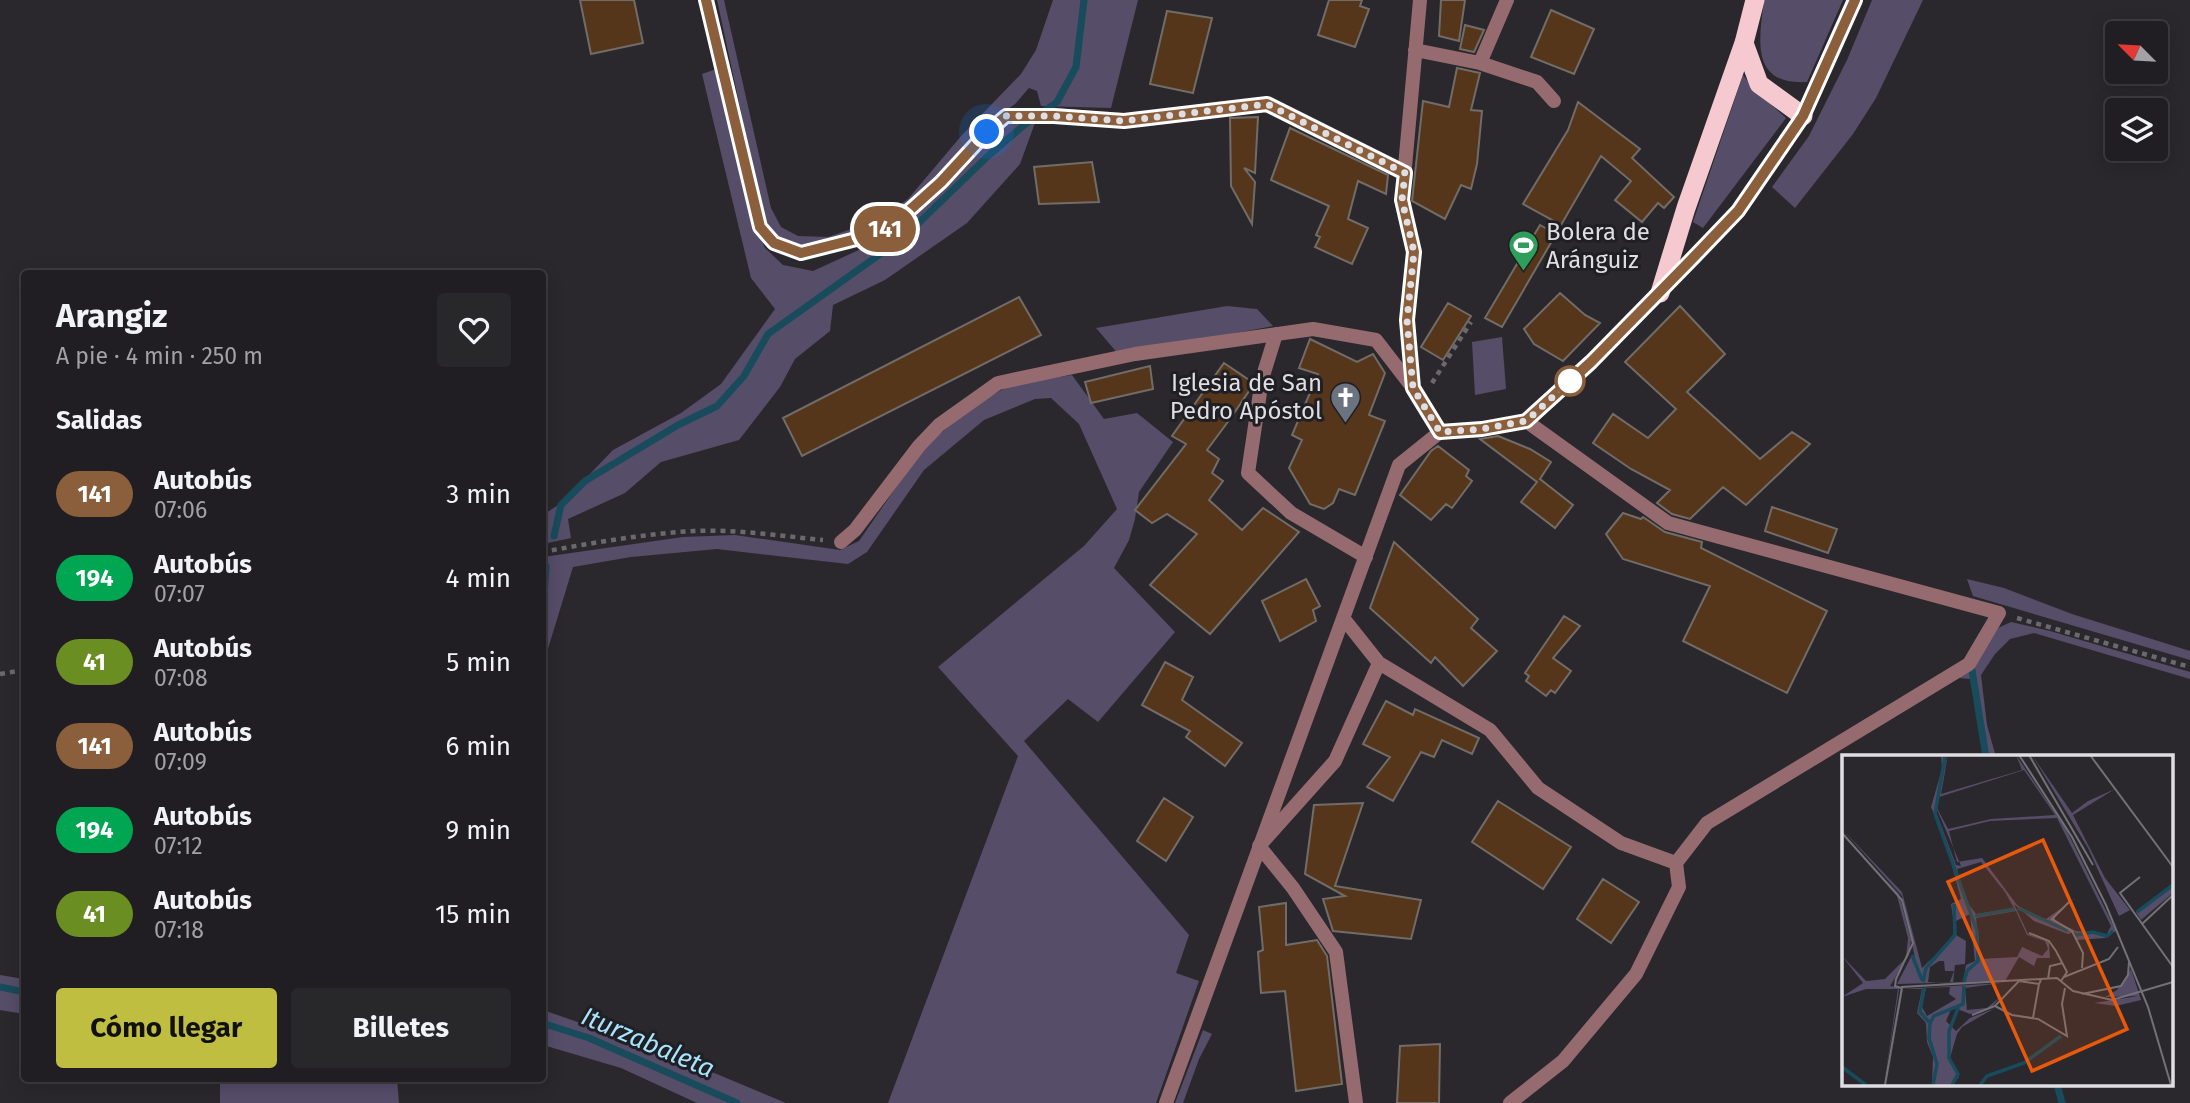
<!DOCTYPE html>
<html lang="es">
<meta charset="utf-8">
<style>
:root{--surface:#201e22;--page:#28272a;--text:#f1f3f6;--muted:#a2a2a5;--line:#3d3c40;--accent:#bfbe41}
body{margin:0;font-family:"Fira Sans",sans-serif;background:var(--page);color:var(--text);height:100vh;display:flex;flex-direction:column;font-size:26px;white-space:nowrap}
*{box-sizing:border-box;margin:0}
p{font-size:23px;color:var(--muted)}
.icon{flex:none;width:38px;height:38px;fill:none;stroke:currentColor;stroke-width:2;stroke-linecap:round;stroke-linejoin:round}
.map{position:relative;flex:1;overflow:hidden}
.details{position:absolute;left:21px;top:270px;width:525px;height:812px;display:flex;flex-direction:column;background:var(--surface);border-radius:7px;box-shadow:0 4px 18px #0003,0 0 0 2px var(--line)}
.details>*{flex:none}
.badge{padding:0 14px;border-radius:23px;font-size:24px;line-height:46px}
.needle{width:46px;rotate:294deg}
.buttons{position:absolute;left:2105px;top:21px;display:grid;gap:14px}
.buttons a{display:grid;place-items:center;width:63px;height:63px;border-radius:7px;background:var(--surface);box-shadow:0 4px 18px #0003,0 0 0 2px var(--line);font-size:35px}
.you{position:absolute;width:35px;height:35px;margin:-18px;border:5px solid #fff;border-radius:50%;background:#1a73e8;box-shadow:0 0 0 10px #1a73e833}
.map>.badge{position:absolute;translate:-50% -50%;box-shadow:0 0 0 4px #fff}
h2{padding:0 35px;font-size:26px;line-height:63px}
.round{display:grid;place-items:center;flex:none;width:74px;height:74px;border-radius:7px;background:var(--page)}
.overview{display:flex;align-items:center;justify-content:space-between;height:119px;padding:0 35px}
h1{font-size:33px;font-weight:700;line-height:52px}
.cta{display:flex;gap:14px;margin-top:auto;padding:14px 35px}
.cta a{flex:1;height:80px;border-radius:7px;background:var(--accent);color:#111;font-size:28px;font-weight:700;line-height:80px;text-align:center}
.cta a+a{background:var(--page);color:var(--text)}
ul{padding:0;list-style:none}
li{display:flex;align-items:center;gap:21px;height:84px;padding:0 35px}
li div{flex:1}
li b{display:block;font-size:26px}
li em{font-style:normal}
li .badge{min-width:77px;font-weight:700;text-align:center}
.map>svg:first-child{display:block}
.green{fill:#564d69}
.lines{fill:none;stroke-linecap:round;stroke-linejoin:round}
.stream{stroke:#184b5c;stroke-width:7}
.building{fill:#55361b;stroke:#726c68;stroke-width:2}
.path{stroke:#6a696d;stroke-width:4.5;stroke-dasharray:5 5;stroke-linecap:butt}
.minor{stroke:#956b70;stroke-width:14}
.tertiary{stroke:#956b70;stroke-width:14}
.trunk{stroke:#f6c8cf;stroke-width:19}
.line-casing{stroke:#fff;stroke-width:16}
.line{stroke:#8b5e3c;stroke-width:10}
.walk{stroke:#dfdee2;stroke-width:7;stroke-dasharray:0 12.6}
.stop-dot{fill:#fff;stroke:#8b5e3c;stroke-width:3.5}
.labels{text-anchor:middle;stroke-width:6;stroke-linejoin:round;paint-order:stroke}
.poi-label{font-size:24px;fill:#dfdee2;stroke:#201f24;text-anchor:start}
.water-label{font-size:26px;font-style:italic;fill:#a6e5fd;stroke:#201f24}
.inset-river{fill:none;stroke:#184b5c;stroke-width:3.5}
.inset-road{fill:none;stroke:#727175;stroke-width:2}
.view{fill:#e8590c;fill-opacity:0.15;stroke:#e8590c;stroke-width:3.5}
.inset-edge{fill:none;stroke:#dfdee2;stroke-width:3.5}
</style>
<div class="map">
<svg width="2190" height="1103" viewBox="0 0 2190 1103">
<rect width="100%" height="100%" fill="#2a282d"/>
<path class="green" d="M717 0H724L771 208 781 227 798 236 828 237 878 220 908 199 962 135 1021 74 1036 50 1053 0H1138L1111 108 1041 106 1037 91 1029 88C1024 93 1020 99 1015 104 1005 112 993 117 984 126 961 149 943 176 919 198 893 221 814 260 781 240 771 235 768 224 763 214Z
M1764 0H1843L1807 82C1750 85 1759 40 1764 0Z
M1872 0H1923L1876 98 1853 134 1795 208 1772 187 1809 136 1847 60Z
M719 68 756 228 765 248 783 265 813 271 898 232 995 130 1010 122 1035 123 1020 164 967 223 885 280 833 305 830 331 795 359 780 387 739 440 661 462 625 493 568 519 571 538 543 544V515L564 501 613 450 681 413 721 384 775 309 751 278 702 74Z
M1743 75 1755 90 1786 118 1703 228 1693 222Z
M1227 306 1257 309 1273 326 1119 355 1096 328Z
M1502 337 1506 389 1475 395 1472 342Z
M1072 375 1104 419 1137 413 1173 442 1139 492 1135 519 1129 540 1114 568 1175 632 1098 722 1068 699 1024 741 1189 935 1176 973 1199 981 1156 1103H888L1018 756 938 667 1084 546 1117 509 1079 424 1051 398 1035 399 984 420 924 470 867 552 848 564 717 549 631 557 573 567 543 665V557L683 537 735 535 840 550 859 541 924 447 972 407 1010 385Z
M1967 579 2004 588 2072 614 2190 651V660L1973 596Z
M2011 622 2050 631 2190 672V679L2034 633 2010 639 1995 654 1981 675 1987 725 1996 757 1987 756 1970 679 1959 678 1975 662 1998 628Z
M0 975 24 979V1014L0 1010Z
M543 1010 664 1052 786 1103H697L621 1068 543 1045Z
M1203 1030 1212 1034 1199 1059 1183 1103H1175Z
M220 1078H397L399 1103H220Z"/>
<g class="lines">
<path class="stream" d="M554 536 561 505 585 481 678 425 717 406 744 376 768 334 904 237 988 156 1023 126 1057 102 1076 67 1084 0
M542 629 546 566
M1972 670 1986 757
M0 987 24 992
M542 1023 589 1038 737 1103
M2057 1084 2062 1103"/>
</g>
<path class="building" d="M580 0H634L643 43 591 54Z
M1329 0H1362L1360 6 1369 9 1355 47 1318 35Z
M1441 0H1465L1459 41 1439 36Z
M1551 10 1594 29 1574 74 1531 57Z
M1167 11 1212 18 1193 93 1150 84Z
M1465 25 1484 30 1474 52 1460 49Z
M1457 68 1480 73 1471 110 1482 111 1477 164 1471 189 1461 185 1445 219 1412 201 1423 101 1449 107Z
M1578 102 1640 149 1632 158 1674 197 1664 208 1658 203 1642 222 1615 200 1631 181 1601 156 1561 225 1523 204 1568 130Z
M1258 117 1255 173 1244 168 1255 182 1252 224 1231 186 1230 118Z
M1290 128 1388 175 1386 194 1358 181 1348 219 1368 228 1352 264 1315 247 1320 237 1316 235 1329 206 1271 180Z
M1092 162 1099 202 1039 204 1034 167Z
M1540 225 1556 234 1502 327 1485 318Z
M1560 293 1585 315 1600 323 1563 361 1534 344 1524 329Z
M1019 297 1041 335 802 456 783 418Z
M1448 303 1471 316 1443 360 1421 347Z
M1680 306 1725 354 1687 392 1760 459 1792 432 1810 444 1746 505 1723 487 1690 519 1672 514 1657 503 1670 490 1631 469 1593 443 1613 414 1648 438 1676 409 1625 362Z
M1310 339 1357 362 1373 354 1385 373 1369 415 1385 421 1355 495 1339 489 1333 503 1324 509 1310 504 1289 468 1302 440 1292 435 1318 374 1299 368Z
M1224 363 1252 382 1251 388 1230 419 1207 450 1219 459 1212 473 1223 481 1209 500 1242 530 1263 508 1299 532 1210 634 1150 585 1197 534 1167 514 1152 523 1135 510 1186 444 1172 436Z
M1150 366 1153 389 1091 403 1085 382Z
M1498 436 1530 449 1551 462 1540 479 1573 505 1555 528 1521 502 1537 482 1480 439Z
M1438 446 1469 470 1466 476 1472 481 1452 508 1446 504 1431 520 1400 495 1431 451Z
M1772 507 1837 529 1828 553 1765 531Z
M1623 513 1641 519 1643 517 1665 532 1702 542 1701 548 1827 611 1787 693 1683 641 1710 586 1623 559 1606 534Z
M1394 542 1478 619 1471 628 1497 651 1463 686 1435 657 1431 663 1370 608Z
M1306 579 1320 606 1313 610 1316 621 1280 641 1262 601Z
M1564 616 1580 626 1553 658 1571 671 1555 693 1551 690 1546 696 1526 681 1529 676 1525 673Z
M1165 662 1193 677 1182 700 1242 743 1225 766 1186 737 1190 731 1142 705Z
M1386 701 1413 715 1415 709 1479 738 1472 754 1442 740 1434 757 1421 752 1393 801 1367 787 1390 757 1363 744Z
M1164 798 1193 817 1166 861 1137 841Z
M1498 801 1571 847 1543 889 1472 842Z
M1363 803 1335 886 1421 900 1411 939 1333 931 1323 899 1345 896 1305 874 1314 805Z
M1603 879 1639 902 1611 943 1577 919Z
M1286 903V945L1317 940 1327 956 1342 1084 1296 1091 1285 991 1261 993 1258 952 1263 950 1259 907Z
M1440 1044 1439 1103H1397L1400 1046Z"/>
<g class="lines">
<path class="path" d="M1432 383 1471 322
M542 552C592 543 643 534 693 531 736 529 780 536 823 540
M2017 618 2190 667
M0 674 24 670"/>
<path class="minor" d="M706 0 760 227 774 243 801 253 872 235 892 226 941 182 987 132 1006 115H1054L1124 121 1267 104 1405 173
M1415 50 1480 63 1537 82 1554 101
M1480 63 1507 0
M1276 334 1262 379 1248 473 1291 513 1366 557
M1413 387 1407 320 1414 252 1402 200 1420 0
M841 542 855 530 919 446 939 425 998 383 1135 354 1313 329 1376 340 1413 388 1440 432
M1344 619 1379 663 1335 761 1259 846 1293 888 1336 952 1356 1103
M1379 663 1490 730 1538 788 1621 843 1676 863
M1510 1103 1563 1061 1636 974 1679 887 1676 863 1707 823 1969 664 1999 613 1668 523 1526 421"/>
<path class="tertiary" d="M1166 1103 1399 465 1440 432 1482 429 1526 421 1591 362 1660 293 1738 211 1803 116 1855 0"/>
<path class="trunk" d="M1744 43 1759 84 1803 116
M1660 293 1686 208 1744 43 1755 0"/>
</g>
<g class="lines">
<defs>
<path id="line" d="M706 0 760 227 774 243 801 253 872 235 892 226 941 182 987 132 1006 116H1054L1124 121 1267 104 1405 173 1402 200 1414 252 1407 320 1413 388 1440 432 1482 429 1526 421 1591 362 1691 260 1738 211 1803 116 1855 0"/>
</defs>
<use href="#line" class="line-casing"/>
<use href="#line" class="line"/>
<path class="walk" d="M987 132 1006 116H1054L1124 121 1267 104 1405 173 1402 200 1414 252 1407 320 1413 388 1440 432 1482 429 1526 421 1575 377 1570 381"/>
</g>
<defs>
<symbol id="stadium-pin" viewBox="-11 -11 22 30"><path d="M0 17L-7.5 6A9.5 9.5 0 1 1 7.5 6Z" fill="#2e9e5b" stroke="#201f24"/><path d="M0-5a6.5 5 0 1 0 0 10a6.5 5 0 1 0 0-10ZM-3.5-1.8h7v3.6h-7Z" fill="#fff"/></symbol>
<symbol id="church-pin" viewBox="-11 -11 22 30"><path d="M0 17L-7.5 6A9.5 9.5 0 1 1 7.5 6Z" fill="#6b7280" stroke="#201f24"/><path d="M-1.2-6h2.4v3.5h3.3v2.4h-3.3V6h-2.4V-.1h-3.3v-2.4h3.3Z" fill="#fff"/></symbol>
</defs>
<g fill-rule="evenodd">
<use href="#stadium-pin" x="1506" y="228" width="35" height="47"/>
<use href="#church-pin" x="1328" y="380" width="35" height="47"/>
</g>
<circle class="stop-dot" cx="1570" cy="381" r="14"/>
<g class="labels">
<g class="poi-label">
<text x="1546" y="240">Bolera de<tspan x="1546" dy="28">Aránguiz</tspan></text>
<text x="1322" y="391" text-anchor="end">Iglesia de San<tspan x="1322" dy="28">Pedro Apóstol</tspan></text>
</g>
<g class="water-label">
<text transform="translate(648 1042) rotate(23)" y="9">Iturzabaleta</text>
</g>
</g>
<g transform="translate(1842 755)">
<rect width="331" height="331" fill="#2a282d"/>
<path d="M99 0 105 6 93 54 114 110 119 111 94 52 106 0 99 39 180 15 174 0 224 74 274 176 263 183 235 185 233 177 226 179 192 166 172 149 186 179 207 187 208 203H195L192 211 177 202 163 226 55 229 70 200 73 203 60 141 0 74 60 137 80 213 109 185 113 175 109 149 119 144 102 81 89 52 100 14ZM182 15 213 60 149 64 106 74 95 53 97 42ZM215 63 269 171 265 179 234 176 213 166V160L234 143 204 164 196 162 175 150 140 103 115 107 107 76 148 66ZM139 107 163 137 172 153 134 159 124 146 115 114ZM174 156 185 180 203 186 206 194 200 201 180 192 175 202 138 204 134 163ZM128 159 133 206 124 210 121 228H111L113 210 123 209 124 186 114 180V166ZM97 206H102L103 216H112L107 229 86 227 88 212ZM190 0 230 58 246 46 273 34 231 60 263 123 288 155 277 161 246 93ZM0 79 57 139 69 185 67 200 48 231 56 232 57 235 42 330 56 234H24L0 242 21 228 0 201 24 226 43 224 64 203 66 183 54 137ZM331 128V138L299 165 294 157ZM289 214 314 291 299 245 274 251 252 248 296 241 263 242 275 235ZM159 228 123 233 125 255 145 253 158 242 149 253 128 259 110 252 104 266 114 276 128 263 153 253 120 272 115 279 108 303 117 322 111 330H90L91 302 85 287 84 268 75 258 80 234H61L44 330 60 234ZM108 232 107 239 114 244 85 261 80 252 84 233Z" fill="#564d69" fill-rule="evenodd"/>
<path class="inset-river" d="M103 2 93 59 135 176 136 206 125 216 122 227M176 153 226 176M295 157 331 130M133 161 173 154M234 180 251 177 265 181 271 176M70 200 80 225M81 227 84 213 113 180 112 149M82 233 78 257 88 268M0 312 24 330M91 330 95 309 87 283 88 268 92 261 121 249 122 231M110 330 116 319 107 303V276L117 251M138 330 145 321 182 308 219 281"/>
<path class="inset-road" d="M177 0 230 82 264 150 306 252 329 330M187 0 251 110M248 0 331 112M0 78 60 145 71 188 54 224 53 231 59 233M298 122 278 138 331 212M228 146 210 164 230 176 241 198 240 213M300 169 331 140M187 178 207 186 214 196 225 217 219 226M222 222 267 204 276 192M206 224 208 211 221 208M240 239 279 231 286 220 287 207M153 251 170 260 196 264 225 281 220 249 223 233M130 260 153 251 177 226 197 229 199 225M191 263 197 229M43 330 60 232 215 223 231 236 270 245 331 227"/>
<path class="view" d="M201 85 285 274 190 316 106 127Z"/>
<rect width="331" height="331" class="inset-edge"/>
</g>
</svg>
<div class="buttons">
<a><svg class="needle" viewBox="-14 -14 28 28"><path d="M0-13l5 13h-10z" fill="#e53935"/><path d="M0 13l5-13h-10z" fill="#a2a2a5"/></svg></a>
<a><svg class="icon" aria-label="layers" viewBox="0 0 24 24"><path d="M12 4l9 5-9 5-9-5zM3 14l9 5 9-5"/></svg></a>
</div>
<div class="you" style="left:987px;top:132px"></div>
<b class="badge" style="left:885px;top:229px;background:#8b5e3c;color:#fff">141</b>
<section class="details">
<div class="overview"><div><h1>Arangiz</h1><p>A pie · 4 min · 250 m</p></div><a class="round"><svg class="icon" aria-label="heart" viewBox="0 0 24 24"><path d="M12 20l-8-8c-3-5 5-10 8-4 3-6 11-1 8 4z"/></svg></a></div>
<h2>Salidas</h2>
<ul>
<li><span class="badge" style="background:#8b5e3c;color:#fff">141</span><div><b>Autobús</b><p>07:06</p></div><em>3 min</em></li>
<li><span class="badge" style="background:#00a651;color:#fff">194</span><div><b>Autobús</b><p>07:07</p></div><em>4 min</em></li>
<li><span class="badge" style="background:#6b8e23;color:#fff">41</span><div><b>Autobús</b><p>07:08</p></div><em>5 min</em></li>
<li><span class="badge" style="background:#8b5e3c;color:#fff">141</span><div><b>Autobús</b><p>07:09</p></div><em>6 min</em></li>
<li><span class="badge" style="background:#00a651;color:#fff">194</span><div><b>Autobús</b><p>07:12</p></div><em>9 min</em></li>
<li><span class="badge" style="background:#6b8e23;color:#fff">41</span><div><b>Autobús</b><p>07:18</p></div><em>15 min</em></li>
</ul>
<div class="cta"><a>Cómo llegar</a><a>Billetes</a></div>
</section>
</div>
